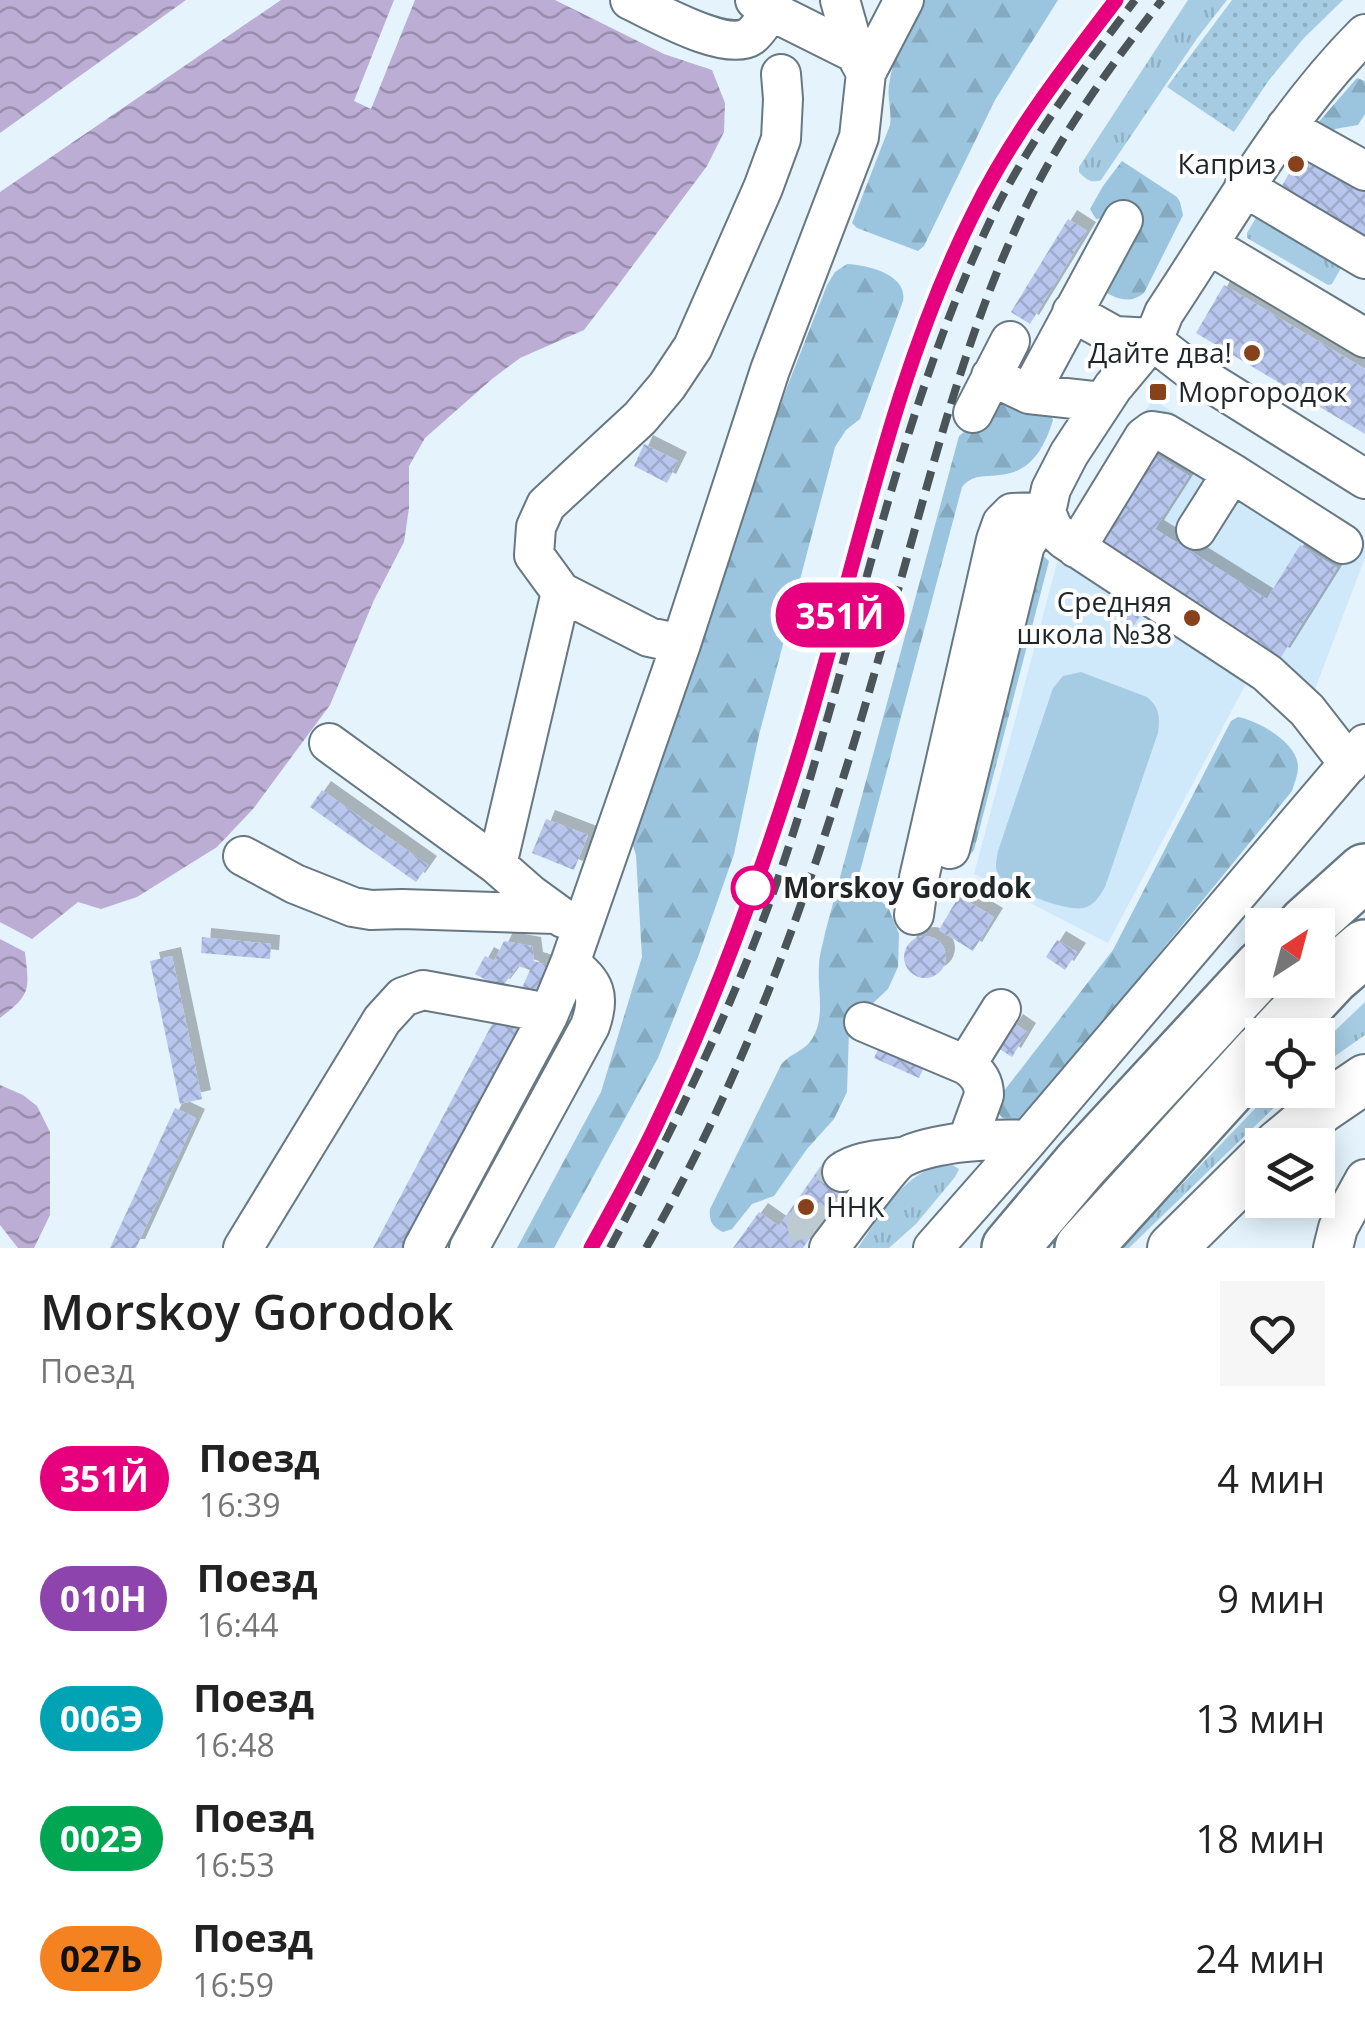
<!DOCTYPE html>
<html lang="ru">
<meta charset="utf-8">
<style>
:root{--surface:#fff;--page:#f6f6f6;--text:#222;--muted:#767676}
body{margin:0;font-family:"Open Sans",sans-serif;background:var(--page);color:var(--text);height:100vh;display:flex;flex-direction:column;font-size:38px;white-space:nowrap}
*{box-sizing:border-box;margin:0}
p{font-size:32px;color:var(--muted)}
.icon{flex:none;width:55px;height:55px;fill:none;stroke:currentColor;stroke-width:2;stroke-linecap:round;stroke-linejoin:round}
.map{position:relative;height:1248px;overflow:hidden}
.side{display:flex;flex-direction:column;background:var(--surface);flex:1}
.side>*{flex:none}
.badge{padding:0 20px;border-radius:32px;font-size:35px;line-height:65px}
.needle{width:65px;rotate:36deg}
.tools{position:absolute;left:1245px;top:908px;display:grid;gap:20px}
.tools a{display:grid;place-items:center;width:90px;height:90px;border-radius:0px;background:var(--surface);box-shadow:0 5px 25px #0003;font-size:50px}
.map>.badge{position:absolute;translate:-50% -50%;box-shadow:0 0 0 5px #fff}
.round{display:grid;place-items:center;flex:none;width:105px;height:105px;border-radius:0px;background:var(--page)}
.overview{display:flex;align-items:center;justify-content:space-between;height:170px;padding:0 40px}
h1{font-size:48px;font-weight:600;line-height:75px}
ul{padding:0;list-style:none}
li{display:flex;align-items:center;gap:30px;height:120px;padding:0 40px}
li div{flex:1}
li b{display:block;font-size:38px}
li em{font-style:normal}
li .badge{min-width:110px;font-weight:700;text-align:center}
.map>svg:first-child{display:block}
.built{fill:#cfe9fa}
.grass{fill:url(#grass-tufts)}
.forest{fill:url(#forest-firs)}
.park{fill:url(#park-dots)}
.pitch{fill:#a6cce3}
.water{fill:url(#water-waves)}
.building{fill:url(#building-cross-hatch);filter:url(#shadow)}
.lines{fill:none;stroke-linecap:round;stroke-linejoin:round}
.minor-tunnel{stroke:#bdcad2;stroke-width:38;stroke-dasharray:38 19;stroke-linecap:butt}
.minor-casing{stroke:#677882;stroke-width:42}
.major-casing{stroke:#677882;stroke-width:52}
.highway-casing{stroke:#677882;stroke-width:60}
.minor{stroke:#fff;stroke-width:38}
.major{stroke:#fff;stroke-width:48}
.highway{stroke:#fff;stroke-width:55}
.rail{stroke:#4b5459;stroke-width:8;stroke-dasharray:20 10;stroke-linecap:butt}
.line-casing{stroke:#fff;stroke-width:22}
.line{stroke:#e6007e;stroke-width:15}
.poi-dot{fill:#87411b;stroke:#fefefe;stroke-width:4}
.stop-dot{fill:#fff;stroke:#e6007e;stroke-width:5}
.labels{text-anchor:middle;stroke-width:8;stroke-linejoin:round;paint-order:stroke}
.poi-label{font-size:28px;fill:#20272b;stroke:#fefefe;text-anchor:end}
.stop-label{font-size:28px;font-weight:bold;fill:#20272b;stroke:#fefefe;text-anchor:start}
</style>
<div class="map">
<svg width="1365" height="1248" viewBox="0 0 1365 1248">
<defs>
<pattern id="grass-tufts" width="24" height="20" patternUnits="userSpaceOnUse" patternTransform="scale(2.5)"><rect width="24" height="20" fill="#a6cce3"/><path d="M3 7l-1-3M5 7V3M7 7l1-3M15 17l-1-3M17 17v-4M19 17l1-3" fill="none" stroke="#8fafc3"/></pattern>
<pattern id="forest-firs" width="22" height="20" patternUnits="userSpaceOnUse" patternTransform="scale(2.5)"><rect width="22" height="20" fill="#9bc5de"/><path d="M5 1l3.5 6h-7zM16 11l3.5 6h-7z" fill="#85a9bf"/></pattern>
<pattern id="park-dots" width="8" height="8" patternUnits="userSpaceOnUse" patternTransform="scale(2.5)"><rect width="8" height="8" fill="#a6cce3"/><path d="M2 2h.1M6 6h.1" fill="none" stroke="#8fafc3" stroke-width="1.8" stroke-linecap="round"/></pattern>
<pattern id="water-waves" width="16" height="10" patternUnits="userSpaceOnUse" patternTransform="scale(2.5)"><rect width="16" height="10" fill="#bcadd4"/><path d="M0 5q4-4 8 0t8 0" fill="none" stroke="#988dac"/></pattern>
<pattern id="building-cross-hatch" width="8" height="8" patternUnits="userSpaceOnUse" patternTransform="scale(2.5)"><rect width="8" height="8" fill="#b8c6ed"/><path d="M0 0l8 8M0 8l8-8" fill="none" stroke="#9eaacb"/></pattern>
<filter id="shadow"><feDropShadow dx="9" dy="-9" stdDeviation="0" flood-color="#0004"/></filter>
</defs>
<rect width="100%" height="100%" fill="#e4f3fc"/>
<path class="built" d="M1153 399 1365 541V558L1307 710 1249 678 1108 943 974 874 1061 548Z"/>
<path class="grass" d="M1188 0H1227L1198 37 1101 180C1091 184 1086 179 1079 172V167Z
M1260 211 1346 259 1332 284 1328 285 1247 238V233Z
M1365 1002V1035L1318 1068V1047Z
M1273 1090H1292L1129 1248H1121Z
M949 1163 959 1169 955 1177 916 1224 889 1248H858C882 1213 903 1171 949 1163Z"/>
<path class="forest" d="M919 0H1058L995 100 924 246 918 251 857 228 852 223 890 125C892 111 887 98 889 85 893 55 908 27 919 0Z
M1357 78 1365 81V114L1358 125 1335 129 1328 140 1316 125Z
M1122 161 1177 197 1180 202 1183 215 1144 293C1128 306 1114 297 1098 288L1121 217 1096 219 1090 209 1103 186Z
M847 264C869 265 908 275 903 301L860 419 846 430 835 447 759 735 734 854 698 957 658 1058 554 1248H517L601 1092 642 957 636 855 628 830 748 487 827 285 835 272Z
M1002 391 1051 416 1053 420C1044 449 1031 472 1000 475 984 477 973 474 962 487L858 879 862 886 888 907 899 934 898 967 888 989 856 1019 849 1031 847 1092 834 1119 807 1149 774 1196 752 1204 732 1229 723 1232C712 1227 709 1221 710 1209L781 1065C790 1053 804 1052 812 1039 826 1017 817 990 819 966 819 955 823 944 825 933L959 436 980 419Z
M1032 554 1042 555 1049 561 974 850 964 861 956 864Z
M1238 717C1259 721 1298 743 1298 767 1298 775 1294 784 1292 791L1026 1116 1017 1122C1003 1122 995 1115 997 1100L1113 950 1231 721Z"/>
<path class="park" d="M1232 0H1343L1303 39 1269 80 1234 132 1167 87Z"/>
<path class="pitch" d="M1081 672 1147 697C1160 708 1160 717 1158 733L1105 887C1099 897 1094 906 1083 908 1066 912 1005 889 998 874 994 866 997 859 998 851L1053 688 1063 676Z"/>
<path class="water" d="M0 0H186L0 133Z
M281 0H394L354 101 371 109 415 0H555L664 54 712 70 725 103 724 132 707 166 613 292 584 330 520 358 492 379 425 438 409 466V508L404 542 374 600 330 705 253 809 217 847 137 897 101 909 78 902 32 939 0 922V192Z
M0 939 25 952C29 989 32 994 0 1018Z
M0 1085 23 1095 37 1106 50 1132V1215L34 1248H18L0 1225Z"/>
<path class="building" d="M1304 147 1365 183V240L1279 191Z
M1068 219 1087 231 1030 324 1011 312Z
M1224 285 1365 369V434L1196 333Z
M644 444 678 461 667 483 634 466Z
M1151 452 1189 476 1155 529 1267 599 1300 545 1337 568 1281 657 1263 646 1259 651 1095 541Z
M1120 593 1144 610 1134 625 1110 609Z
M322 790 428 865 416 882 310 807Z
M546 819 588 835 574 870 532 853Z
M959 896 994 917 973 951 939 930Z
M904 957a21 21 0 1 1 42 0a21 21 0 1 1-42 0Z
M202 937 271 944 270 959 201 953Z
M1057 940 1077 952 1065 970 1046 957Z
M504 941 532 946 534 961 547 965 541 995 522 988 530 970 518 966 501 988 475 974 485 956 494 961Z
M172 956 202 1099 180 1104 150 961Z
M497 1015 522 1028 406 1248H373Z
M1014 1023 1027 1032 1012 1057 998 1048Z
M881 1043 926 1063 919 1078 874 1058Z
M175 1108 196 1118 136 1248H110Z
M825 1160 851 1179 803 1248H733L759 1212 779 1226Z"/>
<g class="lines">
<path class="minor-tunnel" d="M810 1237 806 1224 842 1172"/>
<defs>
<path id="minor" d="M630 0C654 11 727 53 751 36 758 31 765 18 771 11
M755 0 771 11 855 53 866 73
M840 0 855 53
M1286 127 1365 171
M1244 187 1365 259
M1209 245 1365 338
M1072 312 1115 336 1154 338 1158 345 1189 369 1365 479
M991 376 1029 394 1123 220
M1029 394 1102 402
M973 413 1010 341
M1046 512 1053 529 1065 540 1267 673 1307 710 1349 764
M1196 530 1232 473
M1076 548 1144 437 1152 431 1165 433 1232 473 1343 544
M561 592 649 637 681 644
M329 743 497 865 530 894 563 918
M950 849 1025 545 1046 512 1051 489 1069 454 1113 387 1154 338 1164 313C1228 217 1283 116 1365 34
M243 856 295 884 353 907 371 910 402 909 555 914
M497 865 561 592 534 555 536 527 546 505 640 418 667 386 693 347 763 188 781 139 783 99 781 74
M914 915 919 878 996 540 1002 523 1012 513 1046 512
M864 1022 966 1065
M967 1142 984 1095C984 1081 977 1072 966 1065L1001 1009
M842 1172C859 1160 881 1160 901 1157
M243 1248 382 1020 403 997 423 990 532 1010 548 1016
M423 1248 548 1016 570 963 681 644 770 370 859 137 866 73 904 0
M469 1248 590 1026C601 995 595 984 570 963
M829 1248C842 1232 892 1162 904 1157 934 1142 994 1138 1028 1140
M933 1248 1028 1140 1365 744
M1333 1248 1338 1228 1365 1179"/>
<path id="major" d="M1278 1145 1321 1109 1365 1079
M1172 1248 1262 1159"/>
<path id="highway" d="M1306 925 1365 872
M1277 1035 1332 976 1365 948
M1010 1248 1081 1164 1262 968
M1083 1248 1262 1051"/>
</defs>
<use href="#minor" class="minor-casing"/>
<use href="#major" class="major-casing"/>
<use href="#highway" class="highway-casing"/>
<use href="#minor" class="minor"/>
<use href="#major" class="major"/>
<use href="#highway" class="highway"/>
<path class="rail" d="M591 1248 656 1125 681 1071 753 888 790 783 830 651 872 494 926 319 974 211 1034 107 1116 0
M610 1248C674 1127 734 1005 779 876 853 659 892 429 990 221 1028 142 1082 70 1135 0
M646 1248C727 1107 788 952 837 797 861 723 882 647 903 572 937 451 968 329 1022 215 1058 138 1109 67 1162 0"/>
</g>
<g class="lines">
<defs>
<path id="line" d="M591 1248C614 1206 638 1164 658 1121 710 1012 753 897 790 782 852 593 884 392 973 214 1011 136 1064 68 1116 0"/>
</defs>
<use href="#line" class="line-casing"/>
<use href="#line" class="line"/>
</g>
<g class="poi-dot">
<circle cx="1296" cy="164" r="10"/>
<circle cx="1252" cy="353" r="10"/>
<rect x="1148" y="382" width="20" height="20" rx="5"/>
<circle cx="1192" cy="618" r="10"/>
<circle cx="806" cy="1207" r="10"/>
</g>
<circle class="stop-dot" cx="753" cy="888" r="20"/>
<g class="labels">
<g class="poi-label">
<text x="1276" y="174">Каприз</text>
<text x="1232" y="363">Дайте два!</text>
<text x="1178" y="402" text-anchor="start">Моргородок</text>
<text x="1172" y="612">Средняя<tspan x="1172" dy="32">школа №38</tspan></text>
<text x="826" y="1217" text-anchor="start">HHK</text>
</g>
<g class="stop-label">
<text x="783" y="898">Morskoy Gorodok</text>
</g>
</g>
</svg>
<div class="tools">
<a><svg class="needle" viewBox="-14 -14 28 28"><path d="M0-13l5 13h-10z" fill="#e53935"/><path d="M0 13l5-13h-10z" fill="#767676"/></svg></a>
<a><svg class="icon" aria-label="locate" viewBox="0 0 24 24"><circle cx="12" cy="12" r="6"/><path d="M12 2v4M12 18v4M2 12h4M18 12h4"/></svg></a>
<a><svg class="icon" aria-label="layers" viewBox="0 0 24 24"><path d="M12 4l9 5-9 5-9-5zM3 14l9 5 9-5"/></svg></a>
</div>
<b class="badge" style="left:840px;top:615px;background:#e6007e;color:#fff">351Й</b>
</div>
<section class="side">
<div class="overview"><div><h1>Morskoy Gorodok</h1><p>Поезд</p></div><a class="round"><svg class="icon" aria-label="heart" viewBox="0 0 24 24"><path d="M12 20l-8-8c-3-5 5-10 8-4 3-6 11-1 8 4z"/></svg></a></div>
<ul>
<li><span class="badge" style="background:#e6007e;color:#fff">351Й</span><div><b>Поезд</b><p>16:39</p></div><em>4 мин</em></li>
<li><span class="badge" style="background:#8e44ad;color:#fff">010Н</span><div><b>Поезд</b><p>16:44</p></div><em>9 мин</em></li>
<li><span class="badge" style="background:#00a3b4;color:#fff">006Э</span><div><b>Поезд</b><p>16:48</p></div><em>13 мин</em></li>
<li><span class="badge" style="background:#00a651;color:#fff">002Э</span><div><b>Поезд</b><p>16:53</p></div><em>18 мин</em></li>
<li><span class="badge" style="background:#f58220;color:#111">027Ь</span><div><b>Поезд</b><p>16:59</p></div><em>24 мин</em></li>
</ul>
</section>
